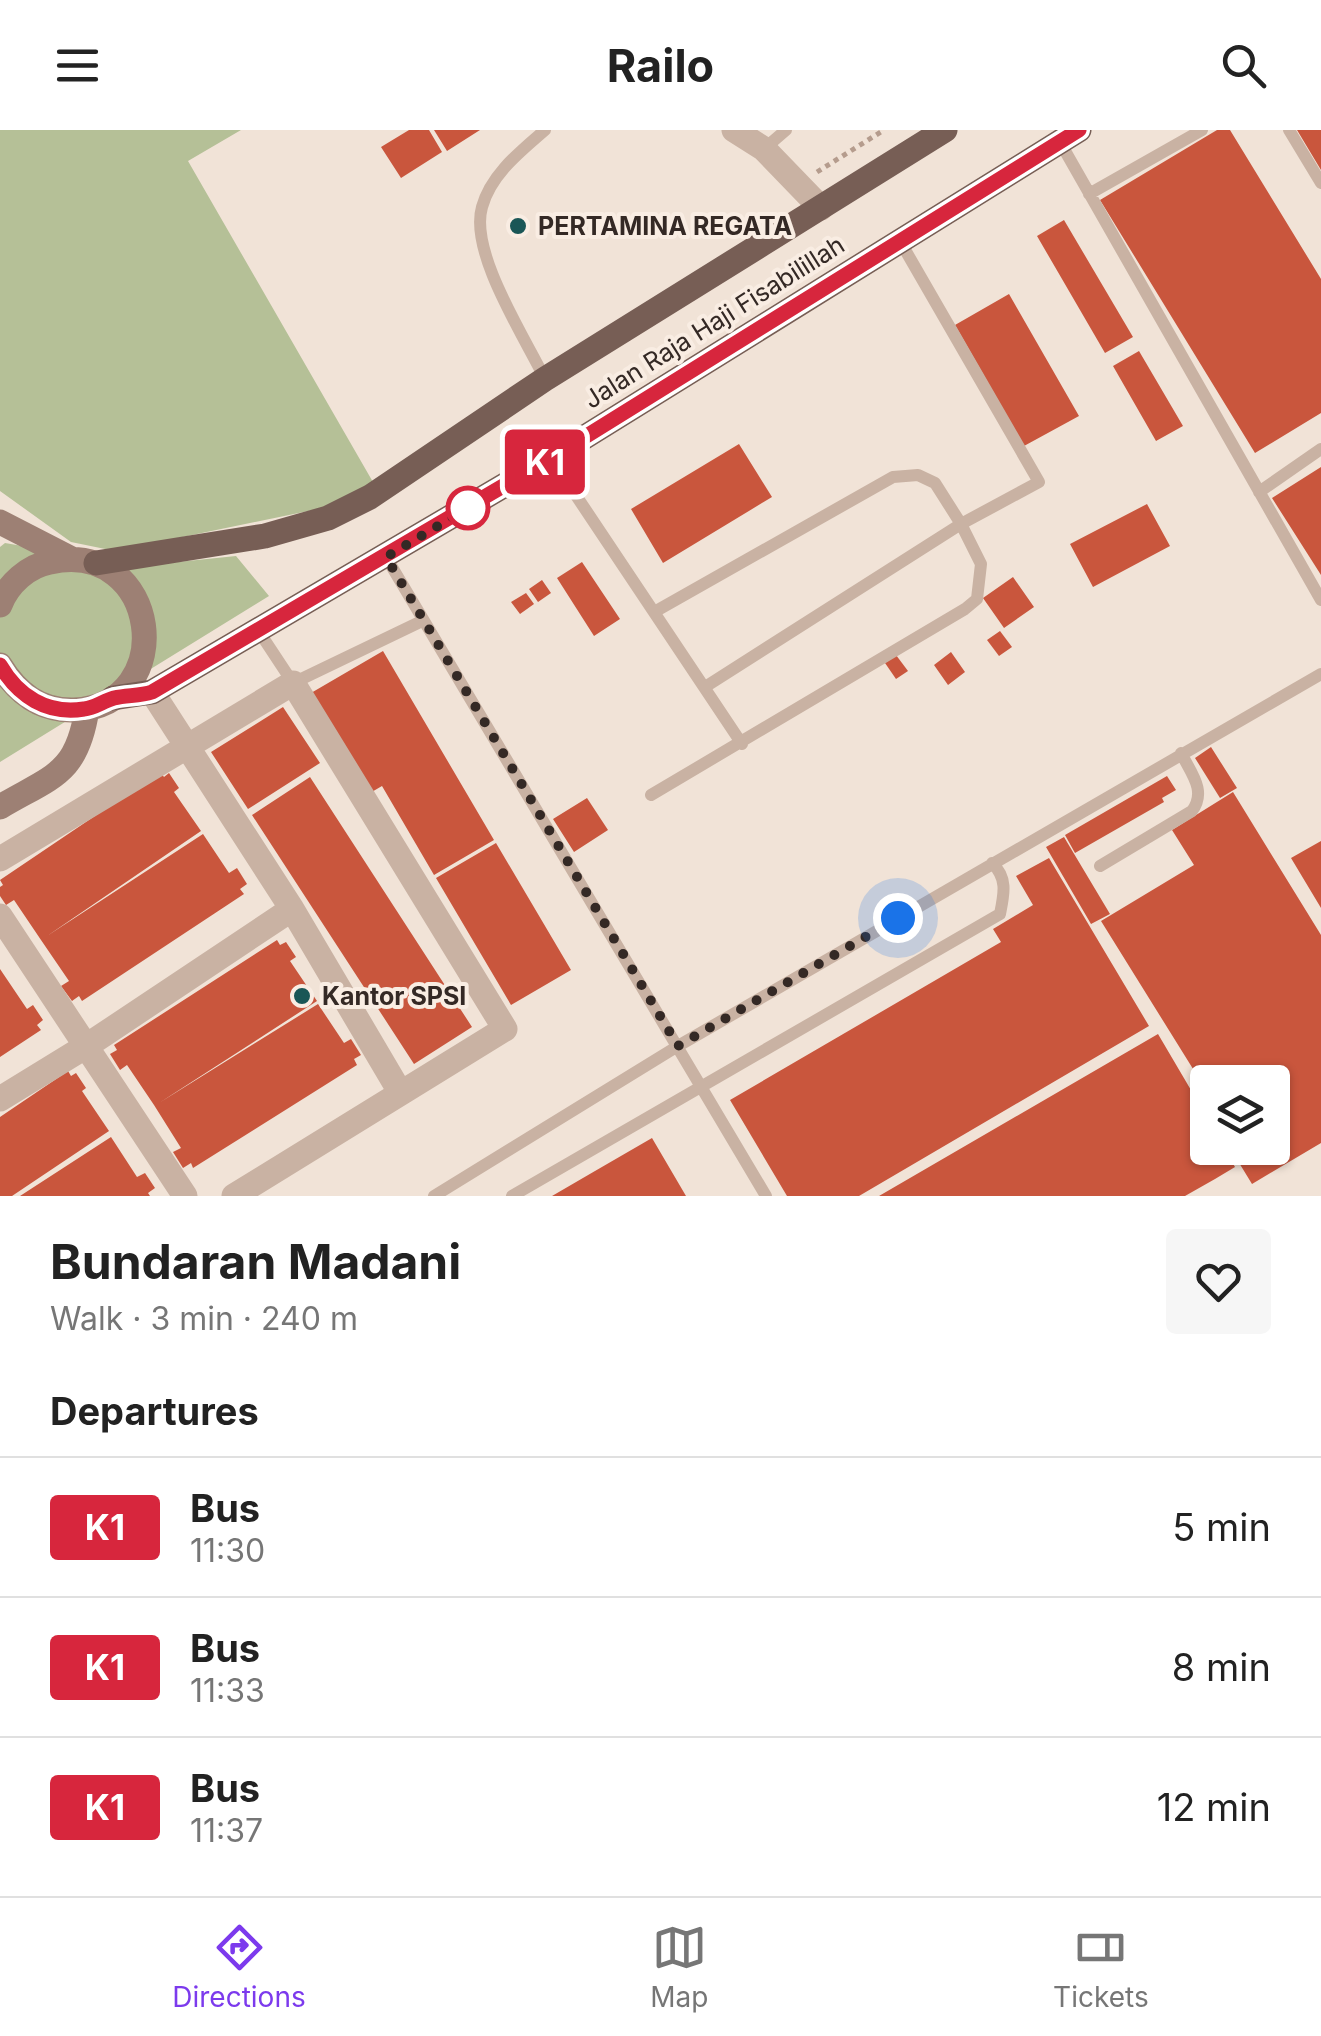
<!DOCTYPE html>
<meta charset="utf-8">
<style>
:root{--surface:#fff;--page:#f6f6f6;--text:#222;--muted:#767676;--line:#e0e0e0;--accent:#7c3aed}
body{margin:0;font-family:Inter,sans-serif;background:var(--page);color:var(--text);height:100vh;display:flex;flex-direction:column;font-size:38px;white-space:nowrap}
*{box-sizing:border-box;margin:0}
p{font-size:32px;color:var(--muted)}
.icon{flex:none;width:55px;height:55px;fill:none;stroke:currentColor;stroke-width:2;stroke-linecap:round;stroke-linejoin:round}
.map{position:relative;height:1066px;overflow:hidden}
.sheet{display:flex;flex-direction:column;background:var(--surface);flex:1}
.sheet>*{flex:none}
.badge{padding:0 20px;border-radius:8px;font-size:35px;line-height:65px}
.controls{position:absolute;left:1190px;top:935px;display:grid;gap:20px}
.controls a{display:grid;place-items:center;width:100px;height:100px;border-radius:10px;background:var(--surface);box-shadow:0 2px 8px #0004;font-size:50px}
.you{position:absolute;width:50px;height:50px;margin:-25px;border:8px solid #fff;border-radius:50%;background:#1a73e8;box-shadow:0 0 0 15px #1a73e833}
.map>.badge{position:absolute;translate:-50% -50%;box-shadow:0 0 0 5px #fff}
h2{padding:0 50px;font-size:38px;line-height:90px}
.round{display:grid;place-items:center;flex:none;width:105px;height:105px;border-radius:10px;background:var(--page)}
.overview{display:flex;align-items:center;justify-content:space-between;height:170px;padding:0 50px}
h1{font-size:48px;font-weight:700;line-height:75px}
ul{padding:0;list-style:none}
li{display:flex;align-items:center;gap:30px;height:140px;padding:0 50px;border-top:2px solid var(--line)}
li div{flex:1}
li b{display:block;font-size:38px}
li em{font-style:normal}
li .badge{min-width:110px;font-weight:700;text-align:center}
header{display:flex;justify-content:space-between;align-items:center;height:130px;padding:0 50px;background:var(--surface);font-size:45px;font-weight:700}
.tab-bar{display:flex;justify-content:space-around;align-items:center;height:140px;border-top:2px solid var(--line);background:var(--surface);font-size:28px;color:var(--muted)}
.tab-bar a{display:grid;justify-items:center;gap:5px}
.tab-bar .on{color:var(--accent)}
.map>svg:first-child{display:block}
.green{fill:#b5c097}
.building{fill:#c9563d}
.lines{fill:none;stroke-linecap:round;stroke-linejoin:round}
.path{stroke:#b59c8d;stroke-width:5;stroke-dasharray:5 5;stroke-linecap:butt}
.lane{stroke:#c9b2a3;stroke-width:12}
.street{stroke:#c9b2a3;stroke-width:25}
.secondary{stroke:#9d8074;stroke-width:25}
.primary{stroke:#775e55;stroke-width:25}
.line-casing{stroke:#fff;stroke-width:22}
.line{stroke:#d7263d;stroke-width:15}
.walk{stroke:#342925;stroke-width:10;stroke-dasharray:0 18}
.poi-dot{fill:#1a5656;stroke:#f9ede3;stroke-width:4}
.stop-dot{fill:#fff;stroke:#d7263d;stroke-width:5}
.labels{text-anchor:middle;stroke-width:8;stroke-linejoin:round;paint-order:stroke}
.poi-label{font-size:25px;font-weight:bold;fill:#342925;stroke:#f9ede3;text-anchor:start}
.street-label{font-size:25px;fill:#342925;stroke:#f9ede3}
</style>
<header><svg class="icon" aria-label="menu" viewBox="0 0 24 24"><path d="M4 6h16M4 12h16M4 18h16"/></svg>Railo<svg class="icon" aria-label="search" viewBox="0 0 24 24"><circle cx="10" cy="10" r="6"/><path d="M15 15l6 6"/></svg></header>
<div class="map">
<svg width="1321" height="1066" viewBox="0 0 1321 1066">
<rect width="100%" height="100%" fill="#f1e3d7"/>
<path class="green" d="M0 0H241L188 31 381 366 115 421 71 412 0 361Z
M5 413 139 436 236 426 269 466 0 632V417Z"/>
<path class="building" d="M409 0H429L442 22 401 48 381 17Z
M434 0H480L447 21Z
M1217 0H1230L1321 149V283L1255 323 1100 70Z
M1297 0H1321V40Z
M1064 90 1133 207 1105 223 1037 106Z
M1009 164 1079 286 1024 316 955 195Z
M1139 221 1183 296 1156 311 1113 236Z
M739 314 772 367 663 433 631 379Z
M1321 337V445L1272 368Z
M1147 374 1170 416 1093 457 1070 414Z
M582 432 620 489 594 506 557 448Z
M1013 447 1034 477 1004 498 983 468Z
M542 450 551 463 538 472 529 459Z
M526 463 534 474 520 484 511 472Z
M1000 501 1012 517 999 526 987 510Z
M383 521 494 710 434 745 382 656 370 663 311 563Z
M951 522 965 542 948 555 934 535Z
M896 525 908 541 896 549 885 533Z
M283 577 320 633 248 679 211 622Z
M1211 617 1237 658 1220 668 1195 628Z
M160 642 164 647 169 643 179 658 174 662 201 701 47 806 203 704 229 743 237 738 247 754 240 759 244 764 82 871 79 866 72 871 61 856 69 851 41 810 14 770 6 775 0 766V757L3 755 0 750Z
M1167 646 1176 660 1162 668 1164 672 1075 723 1065 705Z
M310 647 472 897 414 934 252 685Z
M1233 662 1321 805V1013L1252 1054 1230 1018H1272V952H1208V963L1101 791 1194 735 1172 700Z
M587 668 608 700 574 722 553 689Z
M1064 707 1110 784 1091 794 1046 717Z
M1321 711V778L1291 728Z
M496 713 571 840 511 875 436 748Z
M1049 728 1149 896 859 1066H787L730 970 1001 812 993 799 1033 775 1016 746Z
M277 810 280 815 286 812 296 827 290 831 317 871 159 973 318 874 344 913 351 909 361 925 354 929 357 935 193 1038 191 1033 183 1038 173 1022 181 1018 154 975 127 935 120 940 110 924 117 920 114 915Z
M0 839 27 879 33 875 43 890 37 895 41 900 0 927Z
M1158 904 1208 989V1018H1224L1235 1037 1215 1049 1185 1066H879Z
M68 941 71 946 76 943 86 958 82 961 109 1001 12 1066H0V987Z
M111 1007 137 1047 145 1043 155 1058 148 1063 150 1066H20Z
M652 1008 686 1066H552L595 1041Z"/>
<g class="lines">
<path class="path" d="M817 42 884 0"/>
<path class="lane" d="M1289 0 1321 53
M1060 12 1321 470
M764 19 786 0
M1089 64 1202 0
M545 249C524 206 469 122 482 77 491 44 521 21 545 0
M551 328 742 614
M1259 362 1321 319
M386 427 766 1066
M258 500 293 553 422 491
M705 557 961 394 1039 352 900 111
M651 665 965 479 977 469 981 434 961 394 935 353 918 345 893 347 656 481
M1100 736 1192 681C1207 661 1191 643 1181 623
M434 1066 678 916 1321 544
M512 1066 1000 784C1004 764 1008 748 992 733"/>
<path class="street" d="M734 0 764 19 821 78
M152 562 292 779 400 962
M0 729 293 553 505 899 234 1066
M0 786 185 1066
M0 969 88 915 292 779"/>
<path class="secondary" d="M0 392 70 428
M0 475C8 454 28 436 50 432 160 408 181 575 74 580 40 581 17 563 0 535
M0 677C52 646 77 645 87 579"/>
<path class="primary" d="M96 433 265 406 328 388 370 367 545 249 945 0
M113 568 152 562 551 328 1079 0"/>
</g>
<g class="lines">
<defs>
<path id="line" d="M0 535C18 566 47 585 84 579 95 578 103 571 114 568 127 565 140 566 152 562L551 328 1079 0"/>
</defs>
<use href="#line" class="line-casing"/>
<use href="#line" class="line"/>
<path class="walk" d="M468 378 386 427 678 916 898 788"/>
</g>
<g class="poi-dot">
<circle cx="518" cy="96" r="10"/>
<circle cx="302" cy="866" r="10"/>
</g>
<circle class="stop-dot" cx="468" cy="378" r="20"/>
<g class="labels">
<g class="poi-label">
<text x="538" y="105">PERTAMINA REGATA</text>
<text x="322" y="875">Kantor SPSI</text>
</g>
<g class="street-label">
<text transform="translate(714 192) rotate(-32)" y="9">Jalan Raja Haji Fisabilillah</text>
</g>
</g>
</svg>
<div class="controls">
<a><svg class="icon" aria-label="layers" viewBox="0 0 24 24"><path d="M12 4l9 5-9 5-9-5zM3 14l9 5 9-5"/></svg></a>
</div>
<div class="you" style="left:898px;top:788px"></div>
<b class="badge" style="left:545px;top:332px;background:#d7263d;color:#fff">K1</b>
</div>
<section class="sheet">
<div class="overview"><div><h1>Bundaran Madani</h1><p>Walk · 3 min · 240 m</p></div><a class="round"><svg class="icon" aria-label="heart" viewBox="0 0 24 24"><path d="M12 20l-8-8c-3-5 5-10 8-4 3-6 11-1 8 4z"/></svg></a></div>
<h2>Departures</h2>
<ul>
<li><span class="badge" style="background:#d7263d;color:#fff">K1</span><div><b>Bus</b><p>11:30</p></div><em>5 min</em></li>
<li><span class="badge" style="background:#d7263d;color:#fff">K1</span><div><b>Bus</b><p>11:33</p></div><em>8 min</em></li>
<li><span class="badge" style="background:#d7263d;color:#fff">K1</span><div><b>Bus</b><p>11:37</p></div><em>12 min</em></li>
</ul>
</section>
<nav class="tab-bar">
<a class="on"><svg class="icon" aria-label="directions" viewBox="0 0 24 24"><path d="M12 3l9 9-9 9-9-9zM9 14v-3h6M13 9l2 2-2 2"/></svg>Directions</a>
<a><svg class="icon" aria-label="map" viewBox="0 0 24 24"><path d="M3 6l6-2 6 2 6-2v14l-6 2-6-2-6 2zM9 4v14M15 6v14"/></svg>Map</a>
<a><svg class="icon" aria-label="tickets" viewBox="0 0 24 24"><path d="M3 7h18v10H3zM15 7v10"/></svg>Tickets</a>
</nav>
